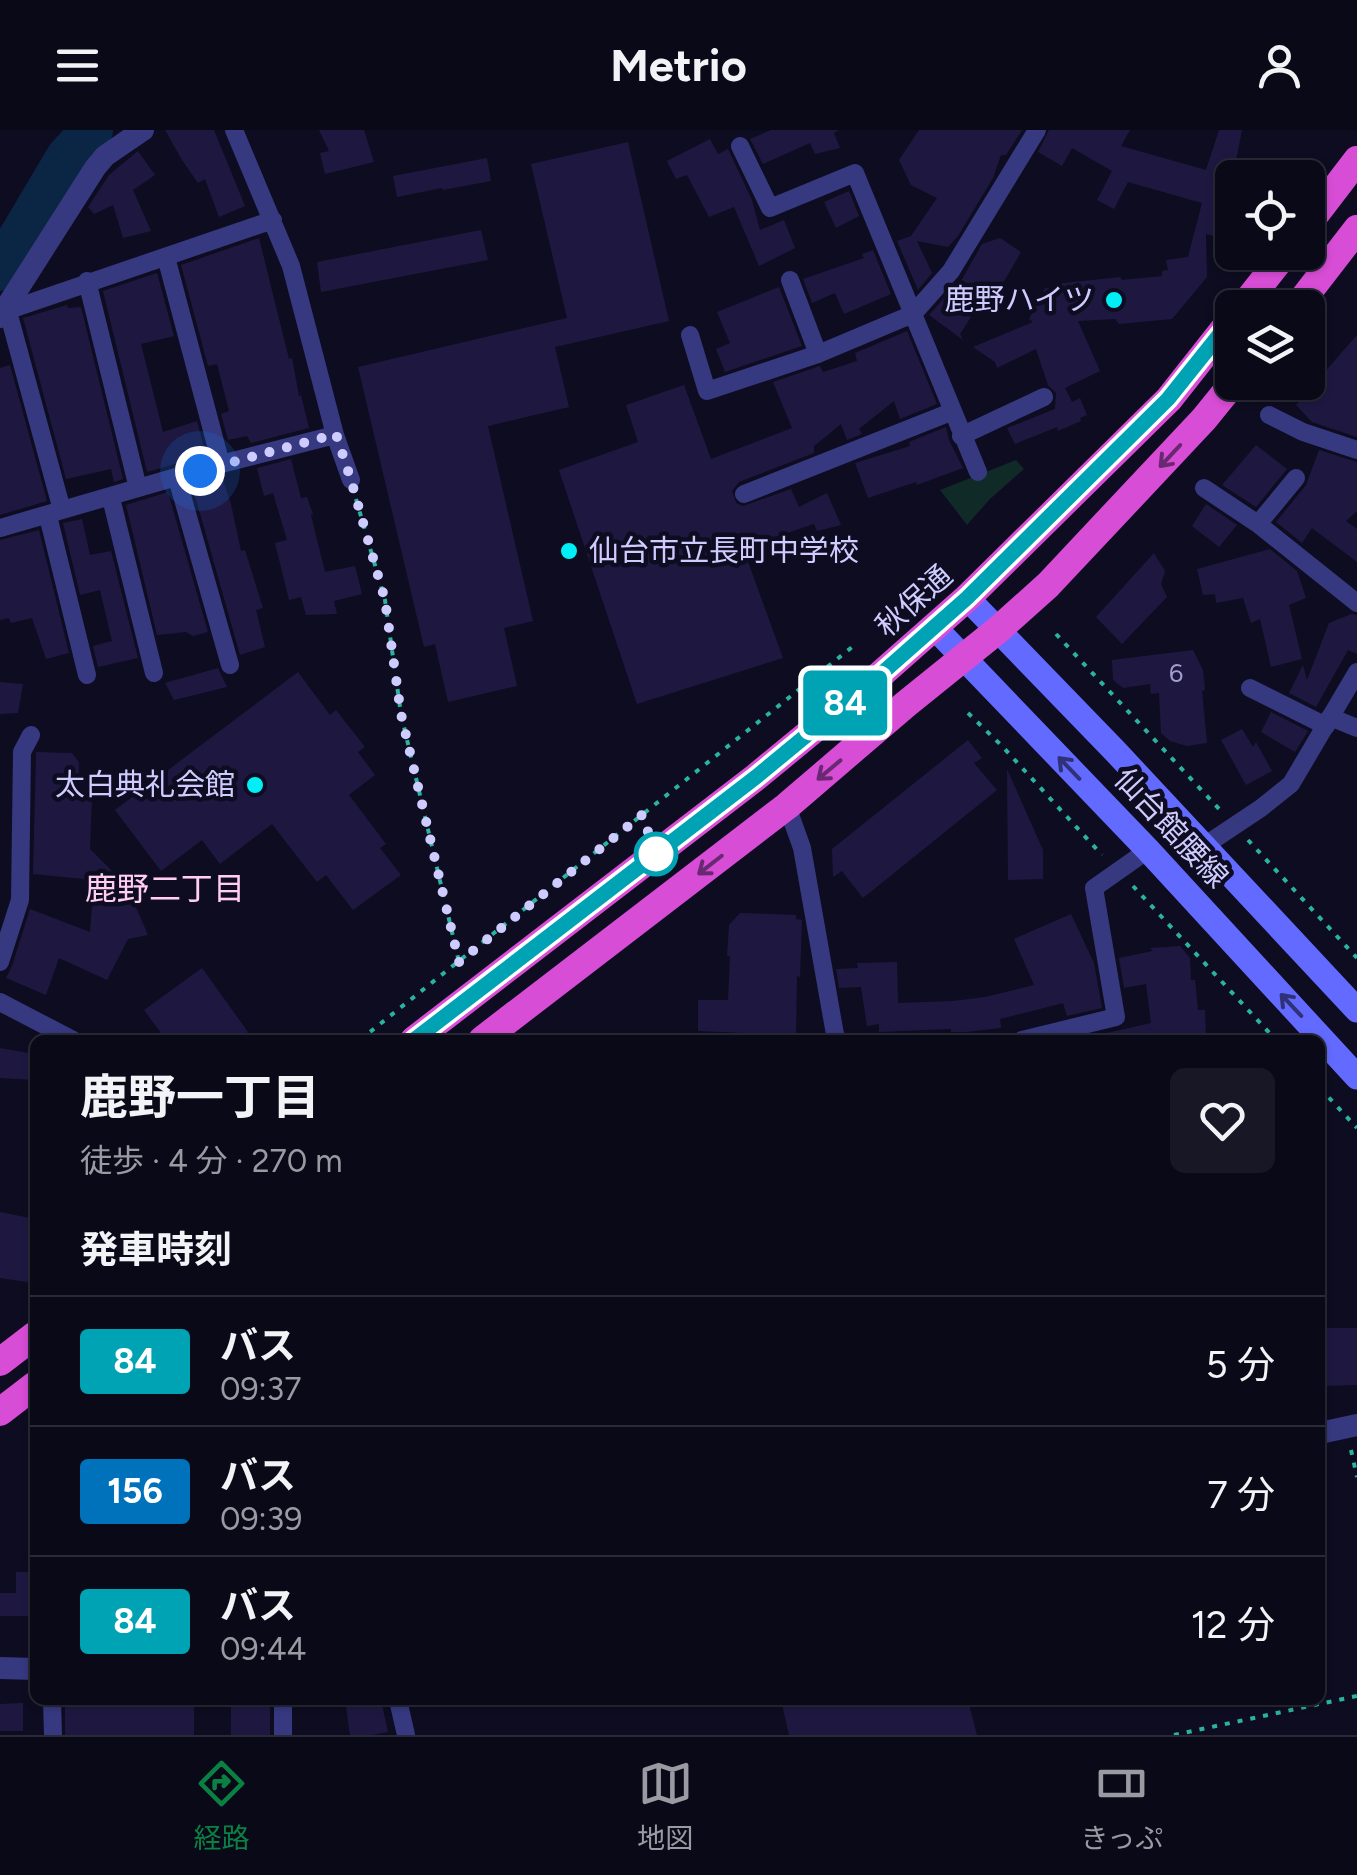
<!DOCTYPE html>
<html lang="ja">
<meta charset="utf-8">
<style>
:root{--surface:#0a0918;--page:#181725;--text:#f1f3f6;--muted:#999aa2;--line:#2a2a37;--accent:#0b8043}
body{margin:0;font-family:Figtree,"Noto Sans JP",sans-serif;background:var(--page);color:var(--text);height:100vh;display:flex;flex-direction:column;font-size:38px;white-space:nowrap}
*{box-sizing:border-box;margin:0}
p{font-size:32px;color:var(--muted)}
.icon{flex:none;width:55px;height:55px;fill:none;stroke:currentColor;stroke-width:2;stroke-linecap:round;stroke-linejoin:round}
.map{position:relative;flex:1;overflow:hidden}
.details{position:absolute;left:30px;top:905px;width:1295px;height:670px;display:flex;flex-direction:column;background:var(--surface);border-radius:15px;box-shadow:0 2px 8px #0004,0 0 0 2px var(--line)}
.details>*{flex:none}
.badge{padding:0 20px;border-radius:8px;font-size:35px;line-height:65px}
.controls{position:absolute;left:1215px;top:30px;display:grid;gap:20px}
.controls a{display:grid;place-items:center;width:110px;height:110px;border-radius:15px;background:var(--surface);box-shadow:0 2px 8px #0004,0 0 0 2px var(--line);font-size:50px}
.you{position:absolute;width:50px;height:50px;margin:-25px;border:8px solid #fff;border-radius:50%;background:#1a73e8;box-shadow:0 0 0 15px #1a73e833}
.map>.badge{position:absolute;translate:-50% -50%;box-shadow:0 0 0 5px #fff}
h2{padding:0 50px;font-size:38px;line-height:90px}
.round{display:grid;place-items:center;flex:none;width:105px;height:105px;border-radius:15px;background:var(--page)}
.headline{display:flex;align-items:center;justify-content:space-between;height:170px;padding:0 50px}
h1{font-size:48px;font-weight:700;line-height:75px}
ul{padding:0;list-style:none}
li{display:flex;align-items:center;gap:30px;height:130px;padding:0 50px;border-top:2px solid var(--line)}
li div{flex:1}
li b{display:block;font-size:38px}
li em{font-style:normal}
li .badge{min-width:110px;font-weight:700;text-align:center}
header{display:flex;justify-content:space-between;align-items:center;height:130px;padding:0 50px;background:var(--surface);font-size:45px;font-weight:700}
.tabs{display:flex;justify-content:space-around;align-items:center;height:140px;border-top:2px solid var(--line);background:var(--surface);font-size:28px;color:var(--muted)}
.tabs a{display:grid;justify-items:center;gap:5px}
.tabs .selected{color:var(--accent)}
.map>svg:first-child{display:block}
.green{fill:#0f2a27}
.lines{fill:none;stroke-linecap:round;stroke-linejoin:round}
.river{stroke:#0b2545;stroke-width:42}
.building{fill:#1e1841}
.path{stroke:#2bb3a2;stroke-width:4;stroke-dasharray:5 8;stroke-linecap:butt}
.minor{stroke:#363980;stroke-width:18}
.tertiary{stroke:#363980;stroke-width:22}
.secondary{stroke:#636aff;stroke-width:25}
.trunk{stroke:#d84dd6;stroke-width:28}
.oneway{stroke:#692972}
.oneway2{stroke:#303279}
.line-casing{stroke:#fff;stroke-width:22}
.line{stroke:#00a3b4;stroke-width:15}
.walk{stroke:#ceccff;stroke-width:10;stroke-dasharray:0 18}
.poi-dot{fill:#00eff7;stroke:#0e0c20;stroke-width:4}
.stop-dot{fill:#fff;stroke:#00a3b4;stroke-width:5}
.labels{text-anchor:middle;stroke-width:9;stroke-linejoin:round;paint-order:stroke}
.number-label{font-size:25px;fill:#a29fd0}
.poi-label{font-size:30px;fill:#ceccff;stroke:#0e0c20;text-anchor:end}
.street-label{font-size:30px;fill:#ceccff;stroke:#0e0c20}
.neighbourhood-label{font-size:32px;fill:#ffcef0;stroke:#0e0c20}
</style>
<header><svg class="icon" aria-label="menu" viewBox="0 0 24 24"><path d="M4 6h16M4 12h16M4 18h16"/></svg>Metrio<svg class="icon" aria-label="person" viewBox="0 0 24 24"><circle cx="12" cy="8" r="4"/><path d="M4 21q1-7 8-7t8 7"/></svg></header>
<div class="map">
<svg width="1357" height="1605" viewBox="0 0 1357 1605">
<rect width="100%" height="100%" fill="#0e0c20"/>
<path class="green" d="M1016 330 1024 339 990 369 967 395 940 360Z"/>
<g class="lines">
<path class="river" d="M0 140 67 27 92 0"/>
</g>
<path class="building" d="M165 0H214L245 76 219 87 205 49 198 53 182 30Z
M319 0H364L374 32 325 44 320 23 329 21Z
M771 0H839L834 3 840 18 815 24 810 13 763 34 750 9Z
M919 0H1022L1006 25H1001L993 48 958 106 948 117 917 111 932 143 918 160 897 111 911 106 937 68 911 55 899 30Z
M1049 0H1130L1121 16 1206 40 1219 0H1242L1236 31 1276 42 1275 48H1232V90L1227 110 1206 104 1207 147 1172 189 1119 194 1115 189 1078 191 1100 241 1065 258 1072 272 1080 268 1087 285 1080 288 1081 291 1058 301 1057 297 1015 314 1007 298 1055 279 1056 263 1048 255 1036 219 997 238 995 232 973 217 1033 192 1029 189 1045 158 1055 159V154L1120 147 1122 150 1162 146V141L1168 140 1166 130 1188 127 1202 73 1128 52 1114 79 1097 70 1112 41 1072 18 1062 36 1038 22Z
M710 9 718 24 728 19 752 70 760 100 784 90 795 118 759 136 734 77 709 87 687 45 676 49 667 31Z
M628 12 669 191 555 217 569 277 488 296 533 491 504 498 517 556 448 572 435 514 424 517 358 237 567 188 531 34Z
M138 21 155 45 133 60 151 101 123 108 113 75 94 84 88 77 109 45Z
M487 28 491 51 443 60 442 58 397 67 393 46Z
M849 61 859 86 836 98 824 72Z
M481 100 488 130 321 162 317 132Z
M259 108 289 229 292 228 299 266 301 265 309 298 251 313 247 306 228 310 221 284 229 281 217 234 208 236 181 135Z
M1000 108 1021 122 995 167 987 162 960 204 963 210 929 185 944 168 947 176 982 114Z
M873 120 891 164 844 184 835 163 812 173 803 149 864 128 862 124Z
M157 143 174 206 141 214 163 302 197 291 206 325 147 342 103 161Z
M779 157 802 216 725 242 716 219 730 213 717 182Z
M67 175 68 178 81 177 123 349 114 352 111 339 66 349 23 188Z
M907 201 937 274 900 289 894 271 859 299 862 304 847 310 841 294 814 316V323L739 352 732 361 736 373 743 376 791 359 799 377 827 363 841 395 817 401 814 394 743 418 783 528 637 574 559 340 638 312 626 275 684 255 711 329 792 298 773 252 820 236 823 242 857 231 855 223Z
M1357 205V307L1312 292 1296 275Z
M10 235 47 371 0 385V238Z
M946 297 949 310 963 338 917 355 916 352 868 368 855 333 910 316 909 312Z
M1256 315 1287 339 1256 377 1222 355Z
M1319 320 1357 332V381L1346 391 1357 399V432L1312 398 1302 413 1276 392 1306 355Z
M291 329 301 368 307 367 313 384 311 385 325 442 355 436 362 464 334 471 337 484 306 485 301 467 289 470 275 413 287 410 273 363 264 366 257 338Z
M222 347 231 374 241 421 245 420 263 478 256 480 265 517 240 525 192 355Z
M168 362 208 502 193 506 186 502 157 505 126 375Z
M1206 374 1237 395 1219 417 1192 396Z
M82 389 90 425 111 421 138 528 98 537 93 516 112 511 100 460 80 465 63 393Z
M39 400 69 523 46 529 32 488 11 493 9 488 0 490V410Z
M1270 419 1297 441 1306 468 1289 475 1302 529 1271 537 1260 489 1251 493 1243 468 1216 473 1215 464 1203 465 1197 439Z
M1154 423 1165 441 1161 454 1167 467 1122 514 1096 487Z
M1351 484 1357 485V524L1348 520 1316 577 1289 563 1303 535 1307 550 1329 493Z
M1193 520 1203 540 1205 560 1202 561 1207 613 1187 616 1170 611 1161 603 1159 563 1151 564 1150 554 1123 558 1113 550 1112 530Z
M218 538 227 557 174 570 165 553Z
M298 542 330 585 336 580 365 617 358 622 375 645 349 665 386 714 380 718 401 745 353 780 326 745 317 752 272 694 220 734 202 710 161 741 115 680Z
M0 552 23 554 18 583 0 584Z
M1271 582 1308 601 1295 622 1261 602Z
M1242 599 1253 617 1256 612 1272 641 1246 655 1221 610Z
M968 610 982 628 974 633 997 660 863 768 842 741 833 747 832 719Z
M36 622 72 623 79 632 78 668H92L90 719 110 739 132 768 148 805 128 809 107 850 59 828 46 865 6 848 12 836 30 779 90 802 94 750 33 744Z
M1007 639 1043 720V749L1008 750Z
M740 783 796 785V789L802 790 800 847 797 846 796 905 698 901V870H728L730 826H727L729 795Z
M1071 784 1094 833 1102 878 1067 886 1063 873 1000 889 1001 898 966 902H951V899L879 902V894L867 896 861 857 839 858 836 839 858 838 857 833 897 832 898 873 953 871 985 867 1034 855 1014 809Z
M1180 816 1190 828 1191 850H1195L1198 880H1205L1206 909 1075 910 1151 893 1146 854 1124 858 1119 828 1153 821 1150 818Z
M202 838 248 902 238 910H166L144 880Z
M0 918 35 924V950L0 948Z
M0 1082 35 1089V1145L27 1152 0 1148Z
M1320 1198H1357V1255L1320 1256Z
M16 1442H35V1486H0V1463H16Z
M92 1570H111V1572L194 1573V1605H65V1575H92Z
M231 1570H270V1605H231Z
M345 1570H381L388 1602 372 1605H350Z
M781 1570H968L977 1605H789Z
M23 1573V1601H0V1574Z"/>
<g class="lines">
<path class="path" d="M356 369 385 470 401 584 459 832
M1056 504 1221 681
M968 583 1002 616 1102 725
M1248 710 1357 828
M1133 756 1276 910
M360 910 856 514
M1320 958 1357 998
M1351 1320 1357 1347
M1174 1605 1357 1566"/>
<path class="minor" d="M234 0 291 136 335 305 351 350
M740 16 770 78 855 43 978 342
M166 127 221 334
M790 150 818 224
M87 151 138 358
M690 205 707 261 818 224 913 184 951 141 1037 0
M1269 285 1303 302 1357 320
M961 306 1044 267
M177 348 230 535
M1204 358 1258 394 1357 473
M744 364 951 282
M111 368 154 543
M62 380 7 178H15L273 90
M48 386 87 545
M1258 394 1296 348
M0 398 221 334 335 305
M1250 558 1326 596
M1330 587 1357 598
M787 676 802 718 836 910
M1204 716 1261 678 1291 654 1357 542
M0 832 20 770 22 622 31 605
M0 872 73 910
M1022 910 1116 887 1094 758 1148 720
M52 1570 53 1605
M398 1570 406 1605
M283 1605V1570"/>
<path class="tertiary" d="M0 187 95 38 105 26 143 0
M1320 1303 1357 1295
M0 1538 35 1539"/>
<path class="secondary" d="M967 468 1115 621 1357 880
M934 497 1148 720 1357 947"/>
<path class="trunk" d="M1308 94 1357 30
M1242 178 1286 122
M1296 178 1357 99
M414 910 756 647 881 544 967 468 1169 269 1232 189
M482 910 787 676 906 574 999 499 1048 455 1204 289 1234 252
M0 1232 35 1205
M0 1282 35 1255"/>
</g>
<defs><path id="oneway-shaft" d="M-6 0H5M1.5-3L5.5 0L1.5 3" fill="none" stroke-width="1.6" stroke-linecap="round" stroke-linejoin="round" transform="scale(2.5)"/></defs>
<g class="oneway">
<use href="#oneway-shaft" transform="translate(1170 326) rotate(133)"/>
<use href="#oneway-shaft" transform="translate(829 640) rotate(140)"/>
<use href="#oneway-shaft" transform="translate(710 735) rotate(142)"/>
</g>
<g class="oneway2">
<use href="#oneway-shaft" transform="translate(1069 638) rotate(-134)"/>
<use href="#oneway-shaft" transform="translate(1291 875) rotate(-133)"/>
</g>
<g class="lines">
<defs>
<path id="line" d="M414 910 756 647 881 544 967 468 1168 269 1232 189"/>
</defs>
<use href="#line" class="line-casing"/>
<use href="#line" class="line"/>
<path class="walk" d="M200 341 336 304 351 350 385 470 401 584 459 832 642 685 656 724"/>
</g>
<g class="poi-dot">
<circle cx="1114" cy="170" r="10"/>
<circle cx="569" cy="421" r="10"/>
<circle cx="255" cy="655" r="10"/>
</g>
<circle class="stop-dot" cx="656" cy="724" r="20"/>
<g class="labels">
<g class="number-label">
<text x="1176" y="552">6</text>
</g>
<g class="poi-label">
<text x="1094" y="180">鹿野ハイツ</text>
<text x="589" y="431" text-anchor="start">仙台市立長町中学校</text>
<text x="235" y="665">太白典礼会館</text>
</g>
<g class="street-label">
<text transform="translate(914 471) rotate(-42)" y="10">秋保通</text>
<text transform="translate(1171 698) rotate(47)" y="10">仙台館腰線</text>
</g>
<g class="neighbourhood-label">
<text x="165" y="770">鹿野二丁目</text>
</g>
</g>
</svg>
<div class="controls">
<a><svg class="icon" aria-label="locate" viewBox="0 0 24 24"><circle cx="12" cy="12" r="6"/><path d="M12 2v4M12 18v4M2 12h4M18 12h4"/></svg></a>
<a><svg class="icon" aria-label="layers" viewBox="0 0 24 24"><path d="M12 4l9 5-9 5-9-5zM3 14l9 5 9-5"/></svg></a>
</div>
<div class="you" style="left:200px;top:341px"></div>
<b class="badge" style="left:845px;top:573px;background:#00a3b4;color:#fff">84</b>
<section class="details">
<div class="headline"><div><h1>鹿野一丁目</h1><p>徒歩 · 4 分 · 270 m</p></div><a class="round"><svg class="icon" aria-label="heart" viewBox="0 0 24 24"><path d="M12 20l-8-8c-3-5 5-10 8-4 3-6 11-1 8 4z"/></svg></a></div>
<h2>発車時刻</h2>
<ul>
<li><span class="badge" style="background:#00a3b4;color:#fff">84</span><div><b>バス</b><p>09:37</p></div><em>5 分</em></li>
<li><span class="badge" style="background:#0072bc;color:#fff">156</span><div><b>バス</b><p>09:39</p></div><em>7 分</em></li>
<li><span class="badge" style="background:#00a3b4;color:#fff">84</span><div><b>バス</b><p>09:44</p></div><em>12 分</em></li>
</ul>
</section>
</div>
<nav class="tabs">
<a class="selected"><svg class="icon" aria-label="directions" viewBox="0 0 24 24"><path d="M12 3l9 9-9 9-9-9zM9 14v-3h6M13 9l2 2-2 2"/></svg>経路</a>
<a><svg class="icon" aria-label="map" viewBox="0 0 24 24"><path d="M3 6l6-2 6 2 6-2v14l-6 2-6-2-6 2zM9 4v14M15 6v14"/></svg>地図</a>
<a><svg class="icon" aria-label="tickets" viewBox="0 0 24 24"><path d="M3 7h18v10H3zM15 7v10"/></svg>きっぷ</a>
</nav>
